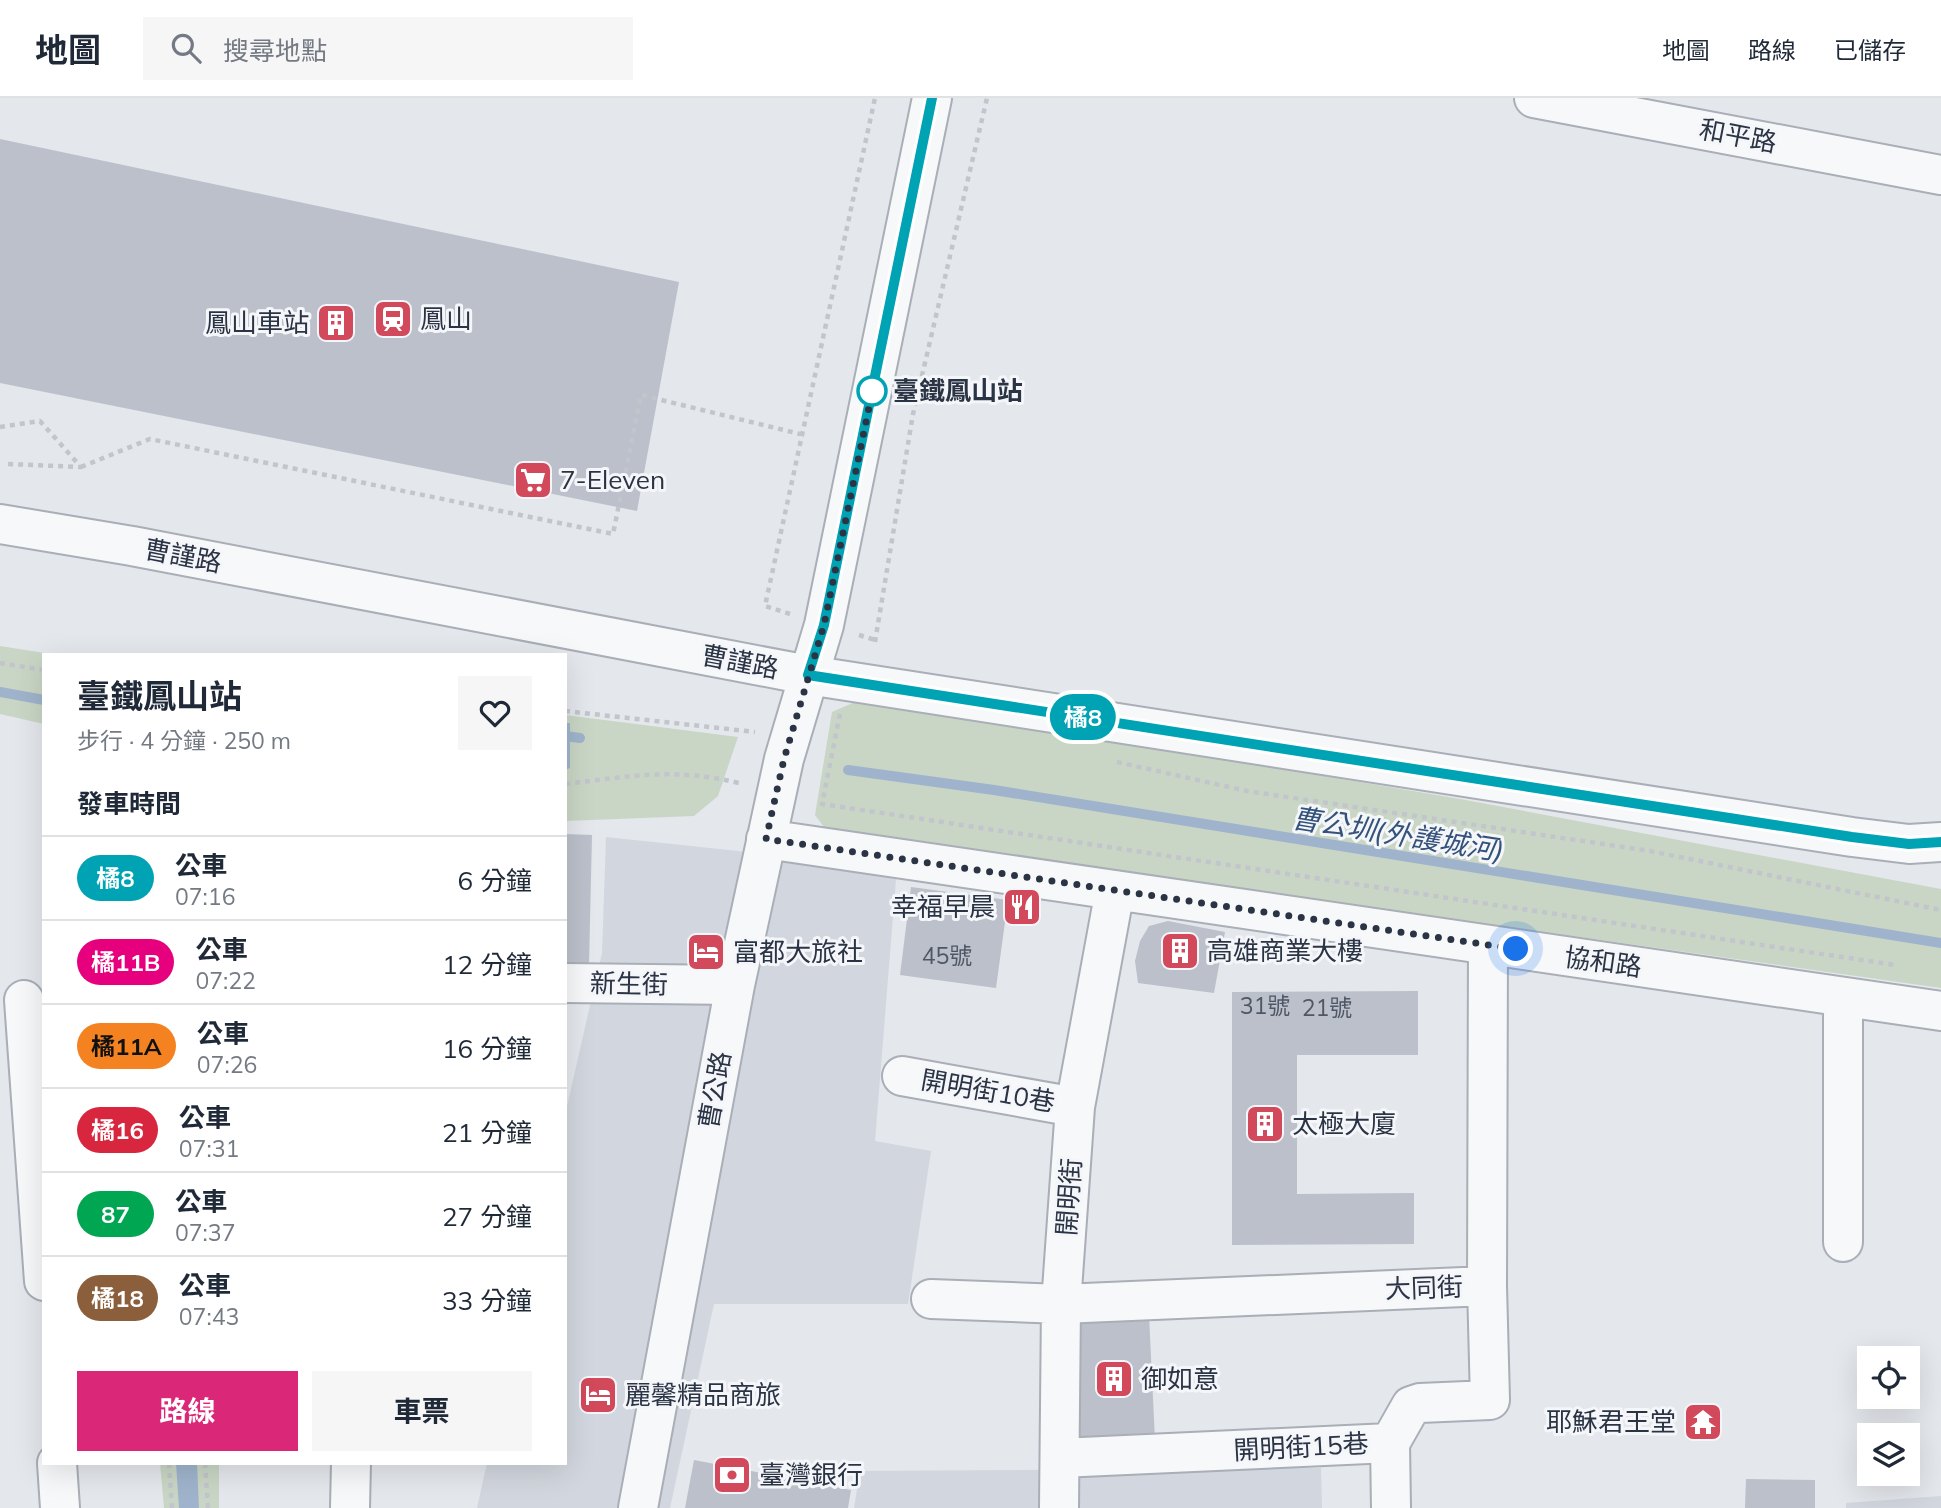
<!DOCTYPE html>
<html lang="zh-TW">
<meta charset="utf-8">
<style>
:root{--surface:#fff;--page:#f6f6f7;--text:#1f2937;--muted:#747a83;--line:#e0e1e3;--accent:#db2777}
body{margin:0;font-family:Mulish,"Noto Sans TC",sans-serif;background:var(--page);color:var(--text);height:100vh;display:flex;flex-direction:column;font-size:26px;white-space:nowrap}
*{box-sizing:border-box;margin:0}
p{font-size:23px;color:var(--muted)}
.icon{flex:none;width:38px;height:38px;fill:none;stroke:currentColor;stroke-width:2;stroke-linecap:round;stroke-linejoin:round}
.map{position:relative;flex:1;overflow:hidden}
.sheet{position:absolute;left:42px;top:555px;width:525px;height:812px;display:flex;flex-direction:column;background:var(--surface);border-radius:0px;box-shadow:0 7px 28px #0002}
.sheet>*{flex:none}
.badge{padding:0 14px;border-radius:23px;font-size:24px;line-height:46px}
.tools{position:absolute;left:1857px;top:1248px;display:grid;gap:14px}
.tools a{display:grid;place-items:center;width:63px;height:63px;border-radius:0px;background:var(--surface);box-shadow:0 7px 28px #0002;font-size:35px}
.you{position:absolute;width:35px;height:35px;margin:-18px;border:5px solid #fff;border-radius:50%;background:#1a73e8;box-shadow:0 0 0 10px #1a73e833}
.map>.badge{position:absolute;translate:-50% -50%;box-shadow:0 0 0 4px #fff}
h2{padding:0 35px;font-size:26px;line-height:63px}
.round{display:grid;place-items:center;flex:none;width:74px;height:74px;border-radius:0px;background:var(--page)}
.summary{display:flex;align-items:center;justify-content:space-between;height:119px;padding:0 35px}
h1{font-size:33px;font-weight:700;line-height:52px}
.primary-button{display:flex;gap:14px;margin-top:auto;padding:14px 35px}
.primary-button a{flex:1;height:80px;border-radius:0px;background:var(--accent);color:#fff;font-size:28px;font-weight:700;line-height:80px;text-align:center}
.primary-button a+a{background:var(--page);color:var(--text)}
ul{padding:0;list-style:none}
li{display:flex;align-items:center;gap:21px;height:84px;padding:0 35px;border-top:2px solid var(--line)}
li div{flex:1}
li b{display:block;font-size:26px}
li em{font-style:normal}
li .badge{min-width:77px;font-weight:700;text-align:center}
header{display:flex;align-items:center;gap:42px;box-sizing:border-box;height:98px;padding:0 35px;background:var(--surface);border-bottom:2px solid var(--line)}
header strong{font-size:33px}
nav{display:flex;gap:38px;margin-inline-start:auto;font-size:24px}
.search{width:490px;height:63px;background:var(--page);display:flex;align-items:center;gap:18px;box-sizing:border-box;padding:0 24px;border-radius:0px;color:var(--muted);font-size:26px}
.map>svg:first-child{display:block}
.built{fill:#d2d6de}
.green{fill:#c9d6c5}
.water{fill:#9fb4cc}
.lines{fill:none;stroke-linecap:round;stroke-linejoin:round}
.stream{stroke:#9fb4cc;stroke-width:10}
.building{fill:#bbc0ca}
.minor-casing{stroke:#a9aeb7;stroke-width:42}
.path{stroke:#c2c5cb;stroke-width:4.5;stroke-dasharray:5 5;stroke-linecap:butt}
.minor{stroke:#f7f8fa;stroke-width:38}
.line-casing{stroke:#fff;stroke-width:16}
.line{stroke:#00a3b4;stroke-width:10}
.walk{stroke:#2b3445;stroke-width:7;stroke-dasharray:0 12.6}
.stop-dot{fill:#fff;stroke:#00a3b4;stroke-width:3.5}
.labels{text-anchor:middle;stroke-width:6;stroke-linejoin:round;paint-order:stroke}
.number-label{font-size:23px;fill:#4f5766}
.street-label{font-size:26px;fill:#2b3445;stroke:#f4f6f9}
.poi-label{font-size:26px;fill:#2b3445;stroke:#f4f6f9;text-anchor:start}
.stop-label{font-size:26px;font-weight:bold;fill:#2b3445;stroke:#f4f6f9;text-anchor:start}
.water-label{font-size:28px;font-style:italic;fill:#34527a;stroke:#f4f6f9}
</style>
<header>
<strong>地圖</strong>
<div class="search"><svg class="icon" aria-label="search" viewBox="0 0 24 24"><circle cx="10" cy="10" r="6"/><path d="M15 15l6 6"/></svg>搜尋地點</div>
<nav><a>地圖</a><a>路線</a><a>已儲存</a></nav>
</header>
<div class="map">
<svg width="1941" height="1410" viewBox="0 0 1941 1410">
<rect width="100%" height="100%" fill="#e4e7ec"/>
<path class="built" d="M606 739 738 753 896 781 875 1043 931 1053 908 1206H714L670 1410H477L487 1365H565V1017L602 855Z
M1321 1370 1322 1410H854L860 1373Z
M1941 1398V1410H1846V1405Z"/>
<path class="green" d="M0 548 51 556H44V626L0 616Z
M855 604 1118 643 1460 701 1941 791V890L827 733 815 717 832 614Z
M565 617 738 639 718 698 694 718 565 723Z
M160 1365H219V1410H164Z"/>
<path class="water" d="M565 625H570V670L565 672Z
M176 1365H197L199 1410H179Z"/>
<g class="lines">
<path class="stream" d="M0 594 44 602
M565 638 580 640
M848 672 994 692 1941 845"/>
</g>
<path class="building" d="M0 41 679 184 637 413 0 285Z
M565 736 592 737 589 867 565 866Z
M911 789 1008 802 996 890 900 877Z
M1168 823 1225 834 1214 895 1138 885 1135 863 1140 843 1149 828Z
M1418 893V957H1297V1096L1414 1095V1146L1232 1147V894Z
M1149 1217 1155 1342 1076 1348 1075 1220Z
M694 1362 851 1392 848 1410H685Z
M1746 1381 1815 1382V1410H1745Z"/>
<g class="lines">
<defs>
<path id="minor" d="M1534 0 1941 77
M0 426 132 448 808 577 1852 739 1909 746 1941 744
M766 741 1941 913
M565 885 735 887
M1843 899V1144
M24 902 44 1183
M902 978 1075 1009
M931 1201 1061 1206 1487 1188 1488 847
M1390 1345 1391 1410
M1060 1360 1390 1345 1411 1308 1420 1305 1490 1302 1487 1188
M57 1365 60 1410
M350 1410 351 1365
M638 1410 735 887 784 661 824 527 932 0
M1059 1410 1061 1206 1075 1009 1115 792"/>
</defs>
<use href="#minor" class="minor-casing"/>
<path class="path" d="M0 329 40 323 81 369 8 366
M81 369 150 341 613 436 641 297 800 336
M790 516 765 508 875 0
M859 537 875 542
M875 544 913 316 987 0
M0 565 44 572
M565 613 755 634
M840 616 822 706 1895 867
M1117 664 1247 693 1650 753 1941 812
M565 686C633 678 674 669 743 686
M169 1365 172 1410
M205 1365 208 1410"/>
<use href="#minor" class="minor"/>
</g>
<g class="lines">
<defs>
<path id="line" d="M932 0 824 527 808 577 1852 739 1909 746 1941 744"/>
</defs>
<use href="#line" class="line-casing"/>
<use href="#line" class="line"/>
<path class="walk" d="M872 293 873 290 824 527 784 661 766 741 1516 851"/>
</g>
<defs>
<symbol id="station-square" viewBox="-11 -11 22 22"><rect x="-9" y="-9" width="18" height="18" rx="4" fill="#d1495b" stroke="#f4f6f9"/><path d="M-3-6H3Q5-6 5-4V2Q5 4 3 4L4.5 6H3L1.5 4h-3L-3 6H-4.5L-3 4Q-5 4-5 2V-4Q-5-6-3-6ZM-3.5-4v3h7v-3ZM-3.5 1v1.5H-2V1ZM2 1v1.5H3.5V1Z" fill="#fff"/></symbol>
<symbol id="building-square" viewBox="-11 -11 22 22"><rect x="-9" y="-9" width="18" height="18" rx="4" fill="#d1495b" stroke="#f4f6f9"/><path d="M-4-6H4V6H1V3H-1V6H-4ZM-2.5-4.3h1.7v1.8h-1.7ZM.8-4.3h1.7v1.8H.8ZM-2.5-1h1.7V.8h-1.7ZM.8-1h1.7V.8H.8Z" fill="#fff"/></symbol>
<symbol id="supermarket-square" viewBox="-11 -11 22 22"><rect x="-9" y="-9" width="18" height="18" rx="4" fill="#d1495b" stroke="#f4f6f9"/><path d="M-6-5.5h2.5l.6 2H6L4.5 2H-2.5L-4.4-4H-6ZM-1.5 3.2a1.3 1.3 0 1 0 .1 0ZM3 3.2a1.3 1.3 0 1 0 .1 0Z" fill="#fff"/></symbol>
<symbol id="restaurant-square" viewBox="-11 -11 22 22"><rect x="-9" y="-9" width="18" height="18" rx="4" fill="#d1495b" stroke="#f4f6f9"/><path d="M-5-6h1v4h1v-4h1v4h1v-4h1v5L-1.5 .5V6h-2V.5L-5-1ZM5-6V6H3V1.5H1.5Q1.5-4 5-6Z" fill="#fff"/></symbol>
<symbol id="hotel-square" viewBox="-11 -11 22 22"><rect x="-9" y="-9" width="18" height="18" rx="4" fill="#d1495b" stroke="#f4f6f9"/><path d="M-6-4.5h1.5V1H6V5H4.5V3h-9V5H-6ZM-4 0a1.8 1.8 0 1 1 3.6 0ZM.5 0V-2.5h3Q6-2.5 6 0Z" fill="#fff"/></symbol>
<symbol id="temple-square" viewBox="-11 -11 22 22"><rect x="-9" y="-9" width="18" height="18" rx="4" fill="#d1495b" stroke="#f4f6f9"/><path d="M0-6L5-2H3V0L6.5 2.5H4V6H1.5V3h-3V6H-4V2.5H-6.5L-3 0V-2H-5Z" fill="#fff"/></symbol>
<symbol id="bank-square" viewBox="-11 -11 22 22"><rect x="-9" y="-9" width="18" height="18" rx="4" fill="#d1495b" stroke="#f4f6f9"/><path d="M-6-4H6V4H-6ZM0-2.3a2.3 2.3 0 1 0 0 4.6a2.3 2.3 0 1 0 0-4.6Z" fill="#fff"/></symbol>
</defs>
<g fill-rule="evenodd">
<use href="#station-square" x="371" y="199" width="44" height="44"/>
<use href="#building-square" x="314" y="203" width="44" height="44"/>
<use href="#supermarket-square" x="511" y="360" width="44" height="44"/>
<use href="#restaurant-square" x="1000" y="787" width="44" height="44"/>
<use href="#building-square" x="1158" y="831" width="44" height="44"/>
<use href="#hotel-square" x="684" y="832" width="44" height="44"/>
<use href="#building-square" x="1243" y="1004" width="44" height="44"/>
<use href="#building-square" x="1092" y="1259" width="44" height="44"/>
<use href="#hotel-square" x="576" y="1275" width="44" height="44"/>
<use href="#temple-square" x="1681" y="1302" width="44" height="44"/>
<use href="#bank-square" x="710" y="1355" width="44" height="44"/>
</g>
<circle class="stop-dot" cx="872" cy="293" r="14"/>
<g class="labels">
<g class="number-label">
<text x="947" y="866">45號</text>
<text x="1265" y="916">31號</text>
<text x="1327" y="918">21號</text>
</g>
<g class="street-label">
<text transform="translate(1738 38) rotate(11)" y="9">和平路</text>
<text transform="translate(183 458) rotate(11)" y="9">曹謹路</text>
<text transform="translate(740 564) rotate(11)" y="9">曹謹路</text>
<text transform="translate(1603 864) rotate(8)" y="9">協和路</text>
<text transform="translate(629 886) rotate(1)" y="9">新生街</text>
<text transform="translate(715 992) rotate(-80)" y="9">曹公路</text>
<text transform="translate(988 993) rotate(10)" y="9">開明街10巷</text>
<text transform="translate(1069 1099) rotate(-86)" y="9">開明街</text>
<text transform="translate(1424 1190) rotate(-2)" y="9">大同街</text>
<text transform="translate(1301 1349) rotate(-3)" y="9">開明街15巷</text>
</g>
<g class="poi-label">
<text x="420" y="230">鳳山</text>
<text x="309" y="234" text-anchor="end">鳳山車站</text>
<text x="560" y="391">7-Eleven</text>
<text x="995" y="818" text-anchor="end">幸福早晨</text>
<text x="1207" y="862">高雄商業大樓</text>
<text x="733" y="863">富都大旅社</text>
<text x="1292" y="1035">太極大廈</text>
<text x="1141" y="1290">御如意</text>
<text x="625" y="1306">麗馨精品商旅</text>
<text x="1676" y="1333" text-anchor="end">耶穌君王堂</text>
<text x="759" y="1386">臺灣銀行</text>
</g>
<g class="stop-label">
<text x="893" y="302">臺鐵鳳山站</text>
</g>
<g class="water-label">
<text transform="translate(1398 736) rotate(9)" y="10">曹公圳(外護城河)</text>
</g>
</g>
</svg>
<div class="tools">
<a><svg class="icon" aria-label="locate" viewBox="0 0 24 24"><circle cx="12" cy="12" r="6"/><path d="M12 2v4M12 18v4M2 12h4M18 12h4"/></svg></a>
<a><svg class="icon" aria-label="layers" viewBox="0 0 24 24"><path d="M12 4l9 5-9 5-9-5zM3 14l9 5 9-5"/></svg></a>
</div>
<div class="you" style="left:1516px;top:851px"></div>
<b class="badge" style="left:1083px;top:619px;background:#00a3b4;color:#fff">橘8</b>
<section class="sheet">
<div class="summary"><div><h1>臺鐵鳳山站</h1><p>步行 · 4 分鐘 · 250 m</p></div><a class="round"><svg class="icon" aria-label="heart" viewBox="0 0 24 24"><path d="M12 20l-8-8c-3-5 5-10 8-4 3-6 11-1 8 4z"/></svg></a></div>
<h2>發車時間</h2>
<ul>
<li><span class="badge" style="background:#00a3b4;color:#fff">橘8</span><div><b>公車</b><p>07:16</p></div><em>6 分鐘</em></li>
<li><span class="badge" style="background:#e6007e;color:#fff">橘11B</span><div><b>公車</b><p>07:22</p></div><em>12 分鐘</em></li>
<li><span class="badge" style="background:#f58220;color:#111">橘11A</span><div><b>公車</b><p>07:26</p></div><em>16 分鐘</em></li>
<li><span class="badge" style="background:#d7263d;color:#fff">橘16</span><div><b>公車</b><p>07:31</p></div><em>21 分鐘</em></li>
<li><span class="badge" style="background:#00a651;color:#fff">87</span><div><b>公車</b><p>07:37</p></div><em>27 分鐘</em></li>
<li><span class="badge" style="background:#8b5e3c;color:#fff">橘18</span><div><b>公車</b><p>07:43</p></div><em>33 分鐘</em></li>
</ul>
<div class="primary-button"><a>路線</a><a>車票</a></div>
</section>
</div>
